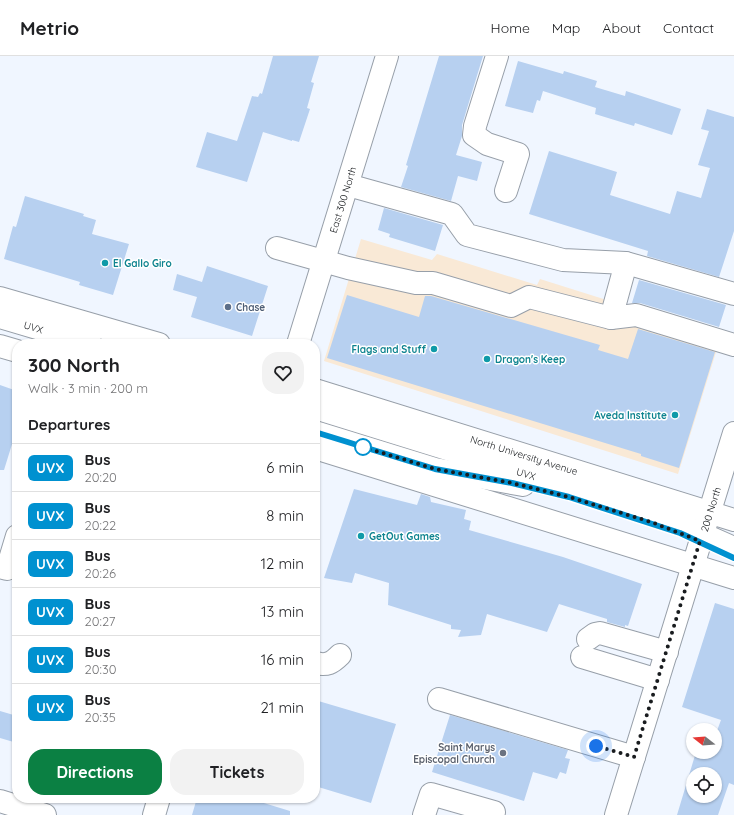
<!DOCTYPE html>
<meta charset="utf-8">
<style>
:root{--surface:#fff;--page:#f2f2f2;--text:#202124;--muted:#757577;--line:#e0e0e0;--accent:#0b8043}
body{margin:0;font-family:Quicksand,sans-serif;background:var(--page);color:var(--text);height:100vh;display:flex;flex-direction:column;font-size:15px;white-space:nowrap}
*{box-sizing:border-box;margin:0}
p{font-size:13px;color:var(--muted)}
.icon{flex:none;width:22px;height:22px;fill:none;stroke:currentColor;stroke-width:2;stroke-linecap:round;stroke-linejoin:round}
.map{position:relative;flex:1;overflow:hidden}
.details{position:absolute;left:12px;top:283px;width:308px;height:464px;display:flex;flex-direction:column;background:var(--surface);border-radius:16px;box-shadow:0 1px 3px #0004}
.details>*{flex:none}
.badge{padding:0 8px;border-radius:6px;font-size:14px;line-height:26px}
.needle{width:26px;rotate:287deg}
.controls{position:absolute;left:686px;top:667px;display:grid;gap:8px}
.controls a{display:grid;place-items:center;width:36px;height:36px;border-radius:50%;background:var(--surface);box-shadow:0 1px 3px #0004;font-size:20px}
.you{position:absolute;width:20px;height:20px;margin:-10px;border:3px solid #fff;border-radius:50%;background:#1a73e8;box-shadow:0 0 0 6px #1a73e833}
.map>.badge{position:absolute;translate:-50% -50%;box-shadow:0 0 0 2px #fff}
h2{padding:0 16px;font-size:15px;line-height:36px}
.round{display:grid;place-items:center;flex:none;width:42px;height:42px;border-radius:16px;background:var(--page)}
.headline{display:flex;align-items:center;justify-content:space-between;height:68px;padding:0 16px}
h1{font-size:19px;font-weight:700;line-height:30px}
.action{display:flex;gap:8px;margin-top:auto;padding:8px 16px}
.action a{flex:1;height:46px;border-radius:16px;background:var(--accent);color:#fff;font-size:16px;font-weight:700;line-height:46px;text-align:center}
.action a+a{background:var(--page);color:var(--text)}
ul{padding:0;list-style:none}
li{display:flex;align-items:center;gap:12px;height:48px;padding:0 16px;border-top:1px solid var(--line)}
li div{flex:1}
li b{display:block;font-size:15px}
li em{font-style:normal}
li .badge{min-width:44px;font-weight:700;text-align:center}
header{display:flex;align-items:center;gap:24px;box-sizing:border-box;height:56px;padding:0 20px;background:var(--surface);border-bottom:1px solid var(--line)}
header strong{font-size:19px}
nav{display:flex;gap:22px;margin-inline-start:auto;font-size:14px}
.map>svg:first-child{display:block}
.commercial{fill:#f9e9d6}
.building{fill:#b7d0f0;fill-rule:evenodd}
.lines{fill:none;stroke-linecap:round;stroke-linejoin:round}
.minor-casing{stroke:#979fa9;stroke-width:24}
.highway-casing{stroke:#979fa9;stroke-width:24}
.minor{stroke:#fff;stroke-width:22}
.highway{stroke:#fff;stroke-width:22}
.line-casing{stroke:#fff;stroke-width:9}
.line{stroke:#0091d0;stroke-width:6}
.walk{stroke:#191c1f;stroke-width:4;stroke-dasharray:0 7.2}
.culture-dot{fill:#0f9aa8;stroke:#fff;stroke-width:1.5}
.service-dot{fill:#5c6f8a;stroke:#fff;stroke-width:1.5}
.stop-dot{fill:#fff;stroke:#0091d0;stroke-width:2}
.worship-dot{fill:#6b7280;stroke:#fff;stroke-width:1.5}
.labels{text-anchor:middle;stroke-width:3;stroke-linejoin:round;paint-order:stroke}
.street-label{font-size:10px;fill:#191c1f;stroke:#fff}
.culture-label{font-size:10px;font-weight:bold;fill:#0d838f;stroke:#fff;text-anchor:start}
.service-label{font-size:10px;font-weight:bold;fill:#4e5e75;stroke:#fff;text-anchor:start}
.worship-label{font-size:10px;font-weight:bold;fill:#5b616d;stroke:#fff;text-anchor:end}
</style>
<header>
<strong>Metrio</strong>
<nav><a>Home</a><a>Map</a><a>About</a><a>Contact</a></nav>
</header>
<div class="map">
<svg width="734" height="759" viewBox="0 0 734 759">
<rect width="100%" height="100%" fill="#f0f6ff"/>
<path class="commercial" d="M361 183 432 204 437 198 537 229 540 223 721 280 678 418 324 305Z"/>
<path class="building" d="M273 0H319L311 26 314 27 307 52 310 53 299 86 292 84V85L263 76 247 126 196 111 207 76 237 85 252 40 258 41 260 37 262 38Z
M439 0H483L462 69V80L456 99 482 106 477 125 458 120 451 145 401 131 408 110 406 109Z
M518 5 563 18 564 15 597 25 595 31 625 40 626 35 681 53 672 79 635 67 634 70 595 58 596 52 543 35 540 45 537 44 533 57 505 50Z
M707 53 734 61V175L719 221 647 200 648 195 529 158 549 95 617 116 610 139 670 158 677 135 701 142 710 112 698 109 709 75 701 73Z
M25 140 84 158 83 160 96 164 92 178 129 188 113 239 79 229 80 226 4 203 13 170 16 171Z
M384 152 443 169 435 195 389 181 390 178 378 174Z
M207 210 268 230 252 280 191 261 197 241 173 234 177 218 202 226Z
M639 224 726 249 719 271 640 247H632Z
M347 239 419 261 425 240H431L600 289 598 294 628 303 638 273 715 296 679 412 641 400V398L327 302Z
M0 329 17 335V372L4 414H0Z
M354 433 417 449 421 438 430 441 431 446 466 454 464 463 471 465 469 474 563 501 642 528 628 570 625 569V571L607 566V563L559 548 547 576 487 558 481 579 458 581 461 574 451 573V569L388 549 389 527 355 517 352 527 324 522Z
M715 547 734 553V729L729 727 718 759H677L696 696H715V680L721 664 682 651ZM693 718H715V740H693Z
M315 644 396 668 371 747 315 730Z
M0 655 17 660V687L0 682Z
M450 659 568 694 565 702 570 703 566 718 560 716 557 723 533 716 524 745 432 716Z
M197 742H247L290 755V759H192Z"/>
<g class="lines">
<defs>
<g id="minor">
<path d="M497 0 475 70 474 79 487 88 518 98 506 135"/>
<path d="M348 129 452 158 467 179 563 204 626 207 734 238"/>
<path d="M277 192 348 212 416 227H433L511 250 529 241 611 262 636 259 734 289"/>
<path id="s1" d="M0 261 91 288"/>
<path d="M611 262 626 207"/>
<path id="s2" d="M298 288 387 0"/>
<path id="s3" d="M315 352 640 453 673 465 734 492"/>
<path d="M315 376 435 413 523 429"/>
<path d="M0 511 7 513 17 480"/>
<path d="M588 583 595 578 600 577 667 596"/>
<path d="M582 601 658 624"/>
<path d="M315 607C327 610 332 607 340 599"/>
<path d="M439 643 634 701"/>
<path d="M0 745 45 759"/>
<path d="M154 759 159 742"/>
<path d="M424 759 431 738 494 756 493 759"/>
<path id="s4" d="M616 759 734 377"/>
</g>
<g id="highway">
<path d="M0 242 159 288"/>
<path d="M0 290 17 295"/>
<path id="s5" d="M315 334 734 464"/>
<path d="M315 392 734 522"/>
</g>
</defs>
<use href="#minor" class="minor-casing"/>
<use href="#highway" class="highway-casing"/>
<use href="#minor" class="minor"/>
<use href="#highway" class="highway"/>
</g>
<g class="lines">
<defs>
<path id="line" d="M315 376 435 413 512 427 569 441 680 477 734 502"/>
</defs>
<use href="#line" class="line-casing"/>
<use href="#line" class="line"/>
<path class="walk" d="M363 391 435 413 512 427 569 441 651 466 700 485 634 701 596 690"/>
</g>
<g class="culture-dot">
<circle cx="105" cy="207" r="4"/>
<circle cx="434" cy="293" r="4"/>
<circle cx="487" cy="303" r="4"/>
<circle cx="675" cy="359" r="4"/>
<circle cx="361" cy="480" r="4"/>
</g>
<circle class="service-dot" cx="228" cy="251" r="4"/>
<circle class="stop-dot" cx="363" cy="391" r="8"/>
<circle class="worship-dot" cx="503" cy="697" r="4"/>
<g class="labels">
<g class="street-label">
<text dy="4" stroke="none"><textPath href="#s2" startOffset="151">East 300 North</textPath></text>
<text dy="4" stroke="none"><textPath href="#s1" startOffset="35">UVX</textPath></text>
<text dy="4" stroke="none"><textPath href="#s5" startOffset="219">North University Avenue</textPath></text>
<text dy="4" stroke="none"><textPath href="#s3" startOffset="221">UVX</textPath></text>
<text dy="4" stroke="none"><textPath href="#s4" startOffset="320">200 North</textPath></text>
</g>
<g class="culture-label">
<text x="113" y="211">El Gallo Giro</text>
<text x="426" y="297" text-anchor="end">Flags and Stuff</text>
<text x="495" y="307">Dragon's Keep</text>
<text x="667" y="363" text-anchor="end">Aveda Institute</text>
<text x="369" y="484">GetOut Games</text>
</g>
<g class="service-label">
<text x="236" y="255">Chase</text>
</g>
<g class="worship-label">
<text x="495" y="695">Saint Marys<tspan x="495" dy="12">Episcopal Church</tspan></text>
</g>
</g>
</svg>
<div class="controls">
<a><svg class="needle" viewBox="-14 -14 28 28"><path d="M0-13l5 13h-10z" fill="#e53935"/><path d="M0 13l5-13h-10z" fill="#757577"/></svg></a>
<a><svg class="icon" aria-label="locate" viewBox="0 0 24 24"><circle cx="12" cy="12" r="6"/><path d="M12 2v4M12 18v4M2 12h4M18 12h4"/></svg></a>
</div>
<div class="you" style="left:596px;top:690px"></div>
<section class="details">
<div class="headline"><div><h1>300 North</h1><p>Walk · 3 min · 200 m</p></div><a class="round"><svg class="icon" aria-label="heart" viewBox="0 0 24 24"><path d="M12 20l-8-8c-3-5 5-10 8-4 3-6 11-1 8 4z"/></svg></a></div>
<h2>Departures</h2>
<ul>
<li><span class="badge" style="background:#0091d0;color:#fff">UVX</span><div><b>Bus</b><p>20:20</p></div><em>6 min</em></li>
<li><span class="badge" style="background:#0091d0;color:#fff">UVX</span><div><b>Bus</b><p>20:22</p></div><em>8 min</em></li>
<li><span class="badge" style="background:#0091d0;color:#fff">UVX</span><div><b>Bus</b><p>20:26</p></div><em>12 min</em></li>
<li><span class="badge" style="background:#0091d0;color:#fff">UVX</span><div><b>Bus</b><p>20:27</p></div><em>13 min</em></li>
<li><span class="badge" style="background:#0091d0;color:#fff">UVX</span><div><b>Bus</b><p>20:30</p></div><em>16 min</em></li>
<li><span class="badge" style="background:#0091d0;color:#fff">UVX</span><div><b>Bus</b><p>20:35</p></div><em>21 min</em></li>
</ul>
<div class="action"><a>Directions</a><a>Tickets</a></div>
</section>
</div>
